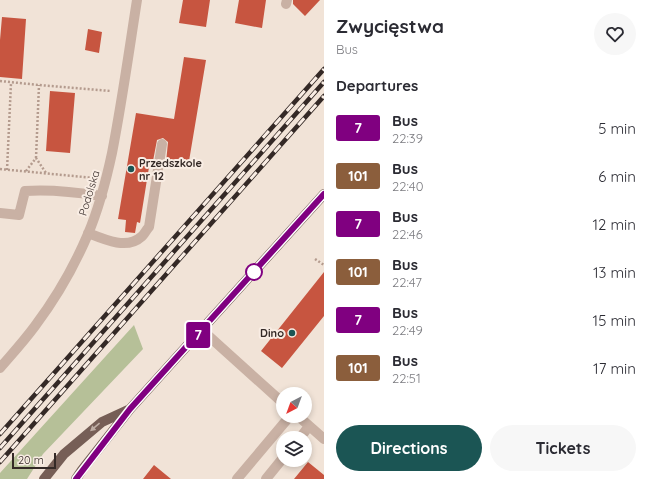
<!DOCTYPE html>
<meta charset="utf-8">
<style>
:root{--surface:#fff;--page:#f7f7f7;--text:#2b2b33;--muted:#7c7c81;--accent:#1b5554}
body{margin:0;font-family:Quicksand,sans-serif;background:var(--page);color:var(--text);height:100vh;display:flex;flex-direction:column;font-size:15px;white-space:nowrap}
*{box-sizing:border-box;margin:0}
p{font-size:13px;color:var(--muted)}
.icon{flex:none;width:22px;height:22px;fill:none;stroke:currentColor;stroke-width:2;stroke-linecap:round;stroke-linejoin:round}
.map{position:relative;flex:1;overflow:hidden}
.side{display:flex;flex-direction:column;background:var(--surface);width:324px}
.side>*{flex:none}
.badge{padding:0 8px;border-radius:3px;font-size:14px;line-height:26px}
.needle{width:26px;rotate:221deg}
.tools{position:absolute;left:276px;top:387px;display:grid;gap:8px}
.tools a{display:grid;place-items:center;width:36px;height:36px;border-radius:50%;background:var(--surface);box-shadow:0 2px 6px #0003;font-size:20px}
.scale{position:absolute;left:12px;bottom:10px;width:44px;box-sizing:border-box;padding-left:4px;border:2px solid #342926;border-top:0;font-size:11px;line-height:14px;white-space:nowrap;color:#342926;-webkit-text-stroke:3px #f9ede4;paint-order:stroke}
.map>.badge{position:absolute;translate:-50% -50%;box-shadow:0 0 0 2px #fff}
h2{padding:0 12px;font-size:15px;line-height:36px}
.round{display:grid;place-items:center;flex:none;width:42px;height:42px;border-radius:21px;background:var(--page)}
.summary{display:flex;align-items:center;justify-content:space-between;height:68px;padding:0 12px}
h1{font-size:19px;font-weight:700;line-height:30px}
.button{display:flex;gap:8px;margin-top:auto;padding:8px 12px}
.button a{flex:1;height:46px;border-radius:24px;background:var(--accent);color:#fff;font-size:16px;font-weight:700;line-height:46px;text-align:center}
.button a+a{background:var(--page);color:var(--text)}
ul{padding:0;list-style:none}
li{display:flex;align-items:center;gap:12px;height:48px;padding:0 12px}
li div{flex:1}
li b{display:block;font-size:15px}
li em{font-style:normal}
li .badge{min-width:44px;font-weight:700;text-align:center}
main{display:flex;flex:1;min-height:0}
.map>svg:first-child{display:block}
.green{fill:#b6c098}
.building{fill:#c75540}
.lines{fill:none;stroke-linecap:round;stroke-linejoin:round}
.path{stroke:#b49b8e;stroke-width:2.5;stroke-dasharray:2 2;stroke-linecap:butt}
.minor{stroke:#c9b1a4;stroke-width:10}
.major{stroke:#765e56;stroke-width:10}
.rail-casing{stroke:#342926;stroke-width:4.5}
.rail{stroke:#f9ede4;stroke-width:3;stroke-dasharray:9;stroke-linecap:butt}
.oneway{fill:#beada4}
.line-casing{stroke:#fff;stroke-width:9}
.line{stroke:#800080;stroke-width:6}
.poi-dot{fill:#1b5554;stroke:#f9ede4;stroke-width:1.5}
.stop-dot{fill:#fff;stroke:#800080;stroke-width:2}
.labels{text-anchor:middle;stroke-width:4;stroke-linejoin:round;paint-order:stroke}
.poi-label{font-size:11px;font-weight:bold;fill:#342926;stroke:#f9ede4;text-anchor:start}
.street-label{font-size:11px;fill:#342926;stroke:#f9ede4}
</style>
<main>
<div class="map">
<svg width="324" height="479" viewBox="0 0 324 479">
<rect width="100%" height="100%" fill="#f1e3d7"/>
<path class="green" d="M134 325 143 349 43 454 27 479H0V473Z"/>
<path class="building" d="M183 0H210L206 27 179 23Z
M239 0H266L262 28 235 23Z
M293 0H320L305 16 293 4Z
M2 17 26 19 22 79 0 77V40Z
M88 29 102 32 99 53 85 50Z
M184 57 206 60 188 167 166 163 168 142 163 138 157 140 153 161H150L140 223 137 222 135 233 125 232 126 220 118 219 136 113 174 119Z
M50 91 75 93 70 153 46 151Z
M324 272V316L282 368 261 351Z
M308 462 324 475V479H294Z
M154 465 171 479H143Z"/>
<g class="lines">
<path class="path" d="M0 81 39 85 111 91
M36 158 39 85
M0 169 94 178
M7 170 11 83
M26 171 36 158 46 173
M315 259 324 265"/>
<path class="minor" d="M286 4 287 0
M0 213 19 215 25 191C50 189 76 192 102 196
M88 233C103 239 127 250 141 237 144 235 146 230 149 227L162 144
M202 330 283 403
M0 368C12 354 24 341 35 326 56 298 74 267 88 234 99 208 106 181 112 153 122 102 129 51 137 0
M298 416 324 439
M300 438 309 426
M237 479 290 416
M266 479 283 458"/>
<path class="major" d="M44 479 64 454 102 422 128 410
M76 479 82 470 130 409 324 194"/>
<defs>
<path id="rail" d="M0 434 324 69
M0 448 324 82
M0 462 324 96"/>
</defs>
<use href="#rail" class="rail-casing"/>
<use href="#rail" class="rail"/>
</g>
<defs><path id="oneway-solid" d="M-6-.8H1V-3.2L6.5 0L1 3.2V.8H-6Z"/></defs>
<use class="oneway" href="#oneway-solid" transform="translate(95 427) rotate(140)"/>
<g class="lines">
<defs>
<path id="line" d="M76 479 130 409 324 194"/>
</defs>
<use href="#line" class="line-casing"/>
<use href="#line" class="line"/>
</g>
<g class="poi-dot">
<circle cx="131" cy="169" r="4"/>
<circle cx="292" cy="333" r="4"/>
</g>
<circle class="stop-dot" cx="254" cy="272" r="8"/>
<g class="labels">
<g class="poi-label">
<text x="139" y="167">Przedszkole<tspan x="139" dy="13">nr 12</tspan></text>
<text x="284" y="337" text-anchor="end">Dino</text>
</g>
<g class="street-label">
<text transform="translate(89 193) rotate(-73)" y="4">Podolska</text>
</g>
</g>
</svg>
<div class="tools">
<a><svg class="needle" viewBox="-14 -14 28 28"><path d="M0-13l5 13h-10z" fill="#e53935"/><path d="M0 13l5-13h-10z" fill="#7c7c81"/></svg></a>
<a><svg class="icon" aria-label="layers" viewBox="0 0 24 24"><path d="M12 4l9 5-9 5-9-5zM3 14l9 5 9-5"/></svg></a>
</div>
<div class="scale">20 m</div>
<b class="badge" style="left:198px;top:335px;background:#800080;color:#fff">7</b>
</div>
<section class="side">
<div class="summary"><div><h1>Zwycięstwa</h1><p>Bus</p></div><a class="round"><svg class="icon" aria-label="heart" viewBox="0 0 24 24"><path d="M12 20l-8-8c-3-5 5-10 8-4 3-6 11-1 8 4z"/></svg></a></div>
<h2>Departures</h2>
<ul>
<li><span class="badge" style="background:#800080;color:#fff">7</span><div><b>Bus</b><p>22:39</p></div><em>5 min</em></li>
<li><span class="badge" style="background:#8b5e3c;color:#fff">101</span><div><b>Bus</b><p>22:40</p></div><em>6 min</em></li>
<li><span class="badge" style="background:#800080;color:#fff">7</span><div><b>Bus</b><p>22:46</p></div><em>12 min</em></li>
<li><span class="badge" style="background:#8b5e3c;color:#fff">101</span><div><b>Bus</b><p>22:47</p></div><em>13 min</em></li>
<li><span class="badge" style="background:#800080;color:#fff">7</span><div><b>Bus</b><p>22:49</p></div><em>15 min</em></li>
<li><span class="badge" style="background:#8b5e3c;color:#fff">101</span><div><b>Bus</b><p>22:51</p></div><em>17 min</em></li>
</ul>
<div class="button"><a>Directions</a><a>Tickets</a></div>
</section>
</main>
